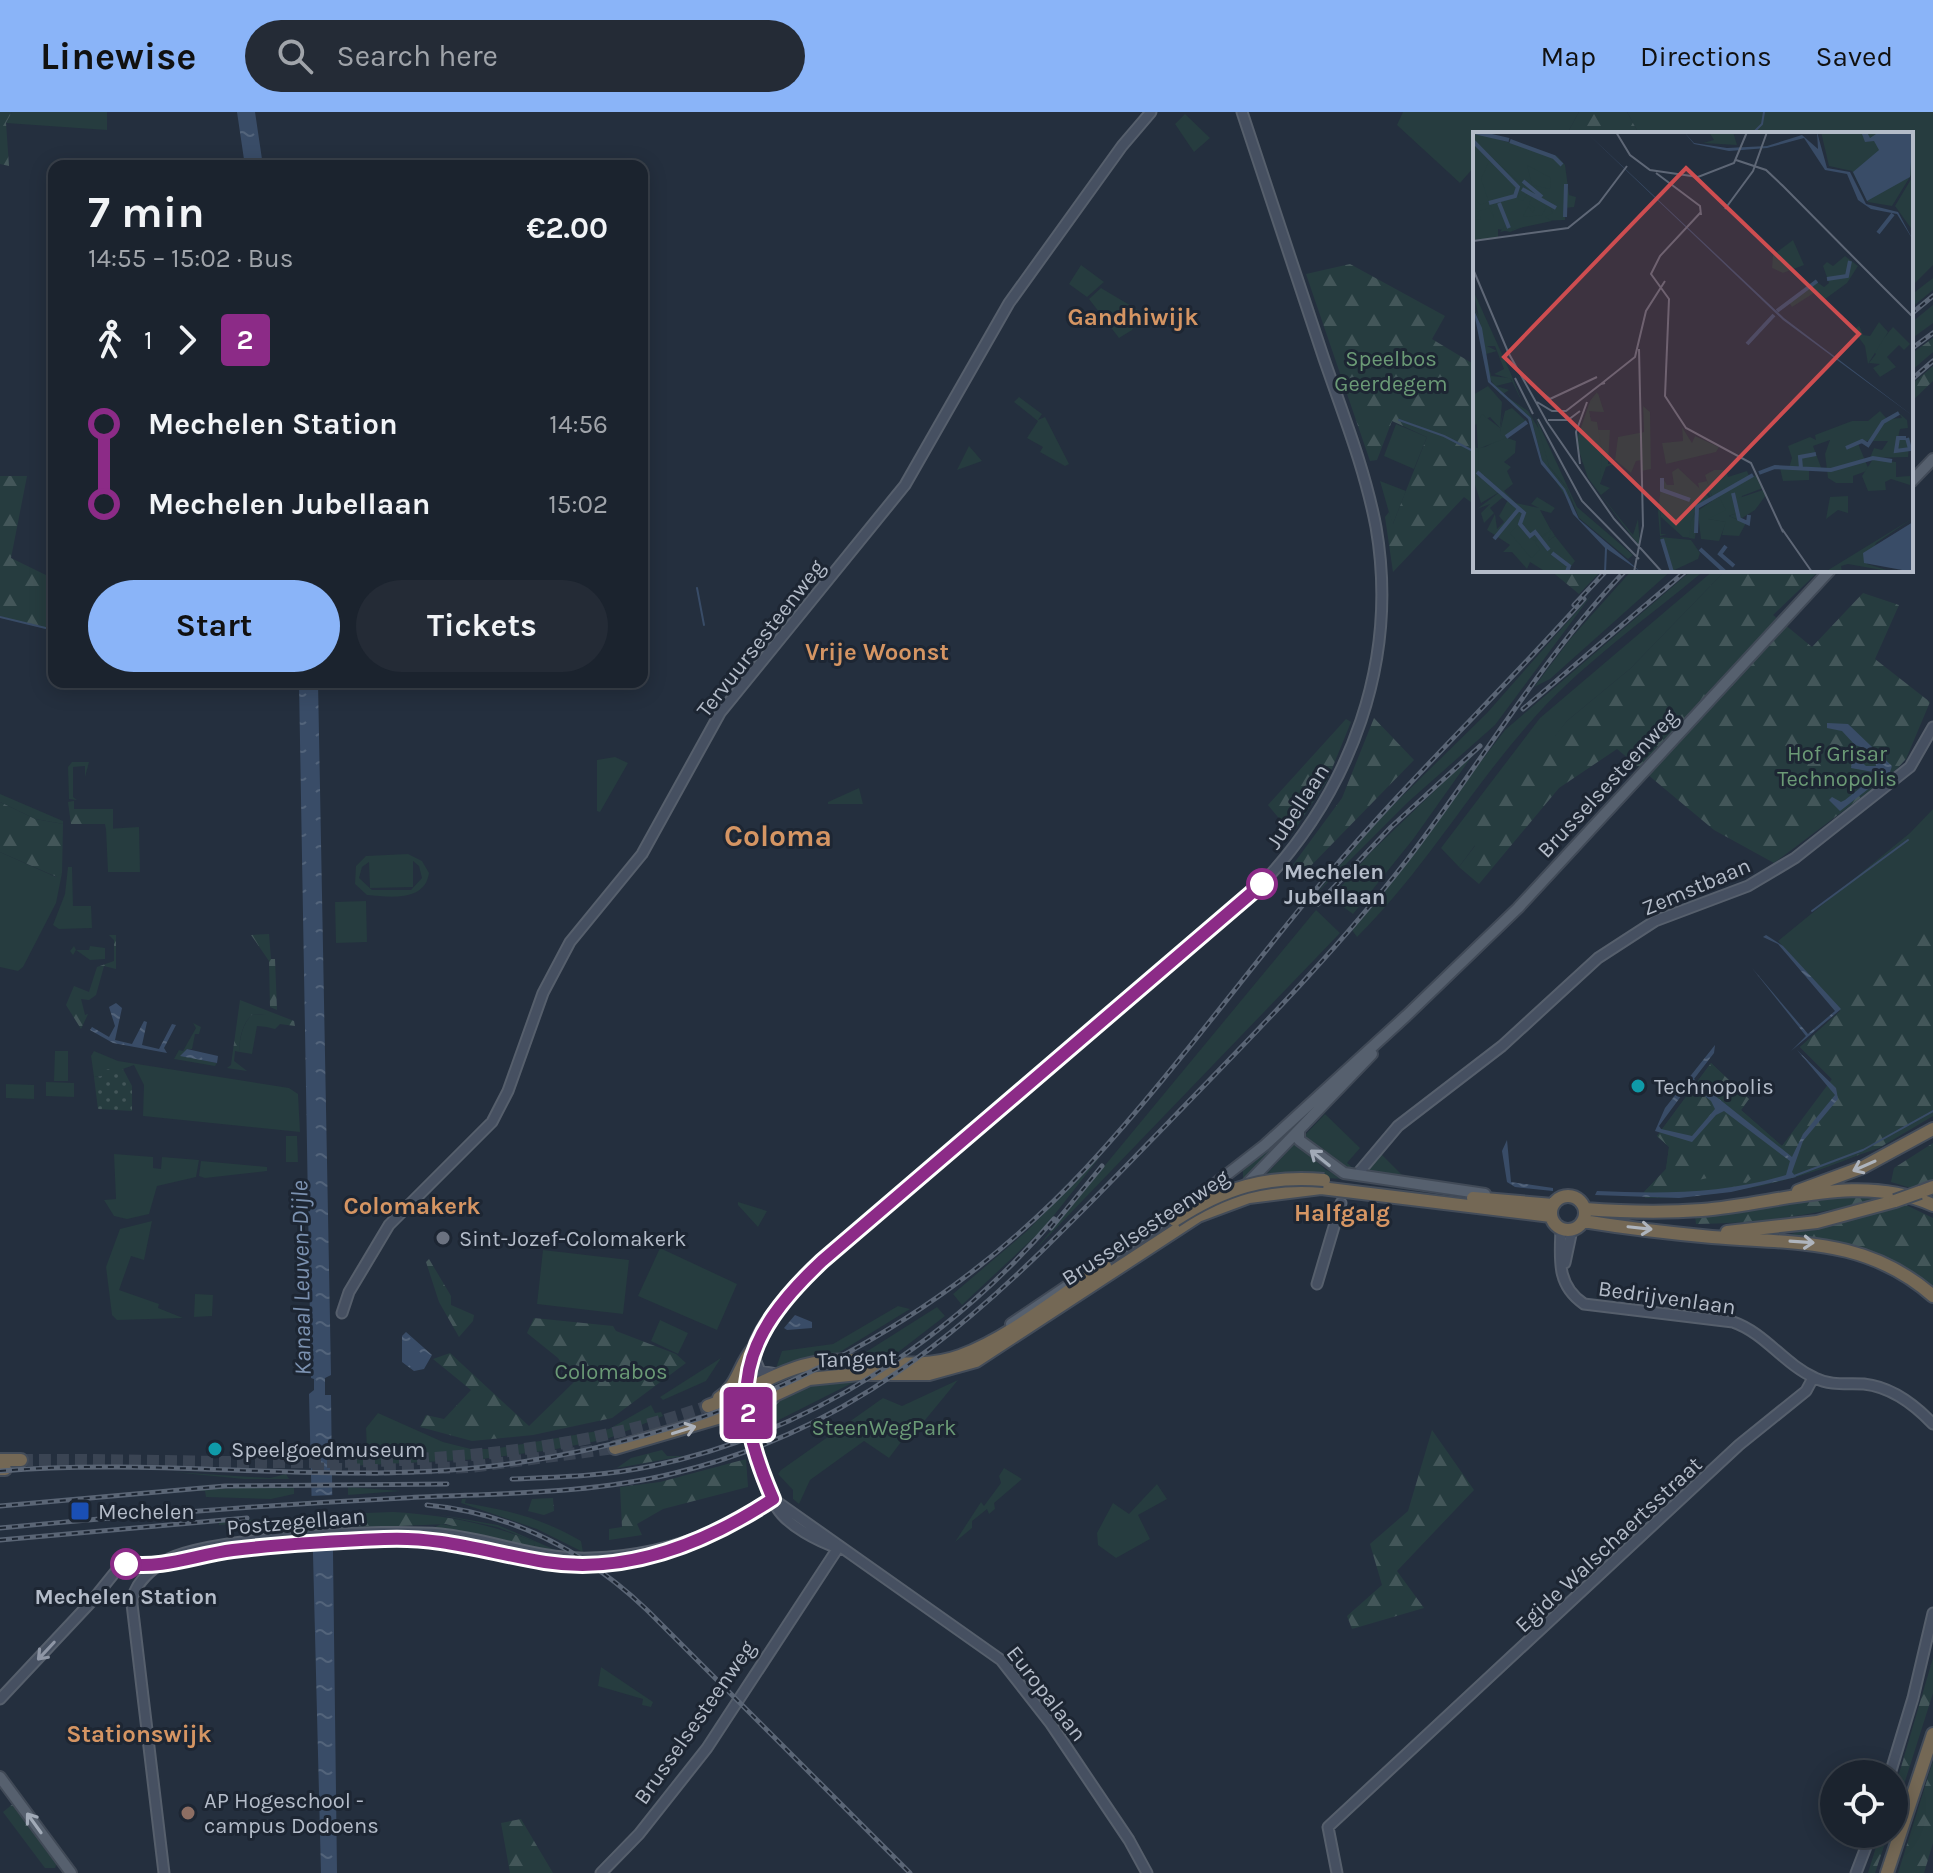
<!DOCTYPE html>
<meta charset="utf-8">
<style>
:root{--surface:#1b232e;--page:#242b36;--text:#f1f3f6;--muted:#a0a4aa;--line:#39404a;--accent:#8ab4f8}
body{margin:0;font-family:Karla,sans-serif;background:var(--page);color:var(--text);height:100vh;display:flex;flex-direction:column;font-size:30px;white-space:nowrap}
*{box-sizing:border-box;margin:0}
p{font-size:26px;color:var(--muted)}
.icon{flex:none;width:44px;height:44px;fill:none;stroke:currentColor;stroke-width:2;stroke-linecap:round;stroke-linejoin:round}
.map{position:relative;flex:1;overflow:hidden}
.panel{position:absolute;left:48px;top:48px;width:600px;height:528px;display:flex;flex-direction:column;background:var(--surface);border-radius:16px;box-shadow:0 4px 20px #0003,0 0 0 2px var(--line)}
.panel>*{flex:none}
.badge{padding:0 16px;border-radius:6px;font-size:28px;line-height:52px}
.tools{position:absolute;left:1820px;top:1648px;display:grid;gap:16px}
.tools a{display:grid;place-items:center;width:88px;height:88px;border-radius:50%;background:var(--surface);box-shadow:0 4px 20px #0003,0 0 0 2px var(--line);font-size:40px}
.map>.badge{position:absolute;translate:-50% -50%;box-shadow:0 0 0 4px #fff}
.legs{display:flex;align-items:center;gap:12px;height:88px;padding:0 40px;font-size:26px}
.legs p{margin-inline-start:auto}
.head{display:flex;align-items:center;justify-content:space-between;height:136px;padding:0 40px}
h1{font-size:44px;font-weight:700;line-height:60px}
.primary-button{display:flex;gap:16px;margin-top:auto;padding:16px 40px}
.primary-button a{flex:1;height:92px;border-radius:48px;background:var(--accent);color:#111;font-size:32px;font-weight:700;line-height:92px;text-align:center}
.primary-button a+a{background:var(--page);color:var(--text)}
ul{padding:0 40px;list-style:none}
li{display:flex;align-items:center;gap:28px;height:80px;font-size:30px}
li i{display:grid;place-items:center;width:12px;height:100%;margin:0 10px;background:currentColor}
li i::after{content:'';width:20px;height:20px;margin:-10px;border:6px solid;border-radius:50%;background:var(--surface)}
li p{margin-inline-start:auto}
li:first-child i{background:linear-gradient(#0000 50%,currentColor 0)}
li:last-child i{background:linear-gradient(currentColor 50%,#0000 0)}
header{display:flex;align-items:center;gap:48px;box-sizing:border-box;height:112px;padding:0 40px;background:var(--accent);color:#111}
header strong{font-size:38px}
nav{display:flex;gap:44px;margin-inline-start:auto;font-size:28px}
.search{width:560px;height:72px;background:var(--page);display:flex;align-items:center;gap:20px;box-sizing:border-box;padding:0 28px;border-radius:44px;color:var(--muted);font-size:30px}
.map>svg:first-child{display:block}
.green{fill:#263c3f;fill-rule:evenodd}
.forest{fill:url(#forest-firs)}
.garden{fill:url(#garden-dots)}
.water{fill:url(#water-ripples);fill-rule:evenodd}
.pier{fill:#242f3e}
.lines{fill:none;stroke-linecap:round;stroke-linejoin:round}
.stream{stroke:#394c67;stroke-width:2}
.highway-tunnel{stroke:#3a4453;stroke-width:12;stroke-dasharray:12 6;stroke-linecap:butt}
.secondary-casing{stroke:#565f6c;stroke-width:13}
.primary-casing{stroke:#414a57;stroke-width:14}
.highway-casing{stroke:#434c59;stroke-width:16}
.secondary{stroke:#465061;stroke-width:9}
.primary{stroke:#56606e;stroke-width:10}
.highway{stroke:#746855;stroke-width:12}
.rail-casing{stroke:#5a6575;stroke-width:5}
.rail{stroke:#1d2633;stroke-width:2;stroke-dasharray:6;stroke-linecap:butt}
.highway-bridge-casing{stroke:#434c59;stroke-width:16;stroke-linecap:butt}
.highway-bridge{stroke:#746855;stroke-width:12}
.oneway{stroke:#a1aab7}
.oneway2{stroke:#aeb4bd}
.oneway3{stroke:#8e96a5}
.line-1-casing{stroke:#fff;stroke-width:18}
.line-1{stroke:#8c2b87;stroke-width:12}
.stop-1-dot{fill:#fff;stroke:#8c2b87;stroke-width:4}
.culture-dot{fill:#0f9aa8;stroke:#1d2633;stroke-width:3}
.worship-dot{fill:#6b7280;stroke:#1d2633;stroke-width:3}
.transit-dot{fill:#1a4fb4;stroke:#1d2633;stroke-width:3}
.education-dot{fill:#8d6e63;stroke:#1d2633;stroke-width:3}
.labels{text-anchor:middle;stroke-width:6;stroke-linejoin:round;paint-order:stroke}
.park-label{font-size:22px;fill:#6b9a76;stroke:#1d2633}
.street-label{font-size:22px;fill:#b4bcc9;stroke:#1d2633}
.stop-label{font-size:22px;font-weight:bold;fill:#b4bcc9;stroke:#1d2633;text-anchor:start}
.poi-label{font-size:22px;fill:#b4bcc9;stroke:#1d2633;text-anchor:start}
.neighbourhood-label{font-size:24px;font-weight:bold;fill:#d59563;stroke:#1d2633}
.water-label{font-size:24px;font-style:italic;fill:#7c92b1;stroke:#1d2633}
.district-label{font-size:30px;font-weight:bold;fill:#d59563;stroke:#1d2633}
.inset-river{fill:none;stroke:#394c67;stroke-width:4}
.inset-road{fill:none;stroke:#5e6776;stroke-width:2}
.view{fill:#ce4d50;fill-opacity:0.15;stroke:#ce4d50;stroke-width:4}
.inset-edge{fill:none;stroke:#b4bcc9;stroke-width:4}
</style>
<header>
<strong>Linewise</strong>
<div class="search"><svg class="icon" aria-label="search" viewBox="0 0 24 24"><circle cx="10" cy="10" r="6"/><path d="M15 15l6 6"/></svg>Search here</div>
<nav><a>Map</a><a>Directions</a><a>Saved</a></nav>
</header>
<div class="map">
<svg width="1933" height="1761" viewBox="0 0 1933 1761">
<defs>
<pattern id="forest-firs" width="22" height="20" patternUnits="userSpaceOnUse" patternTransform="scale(2)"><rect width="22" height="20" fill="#263c3f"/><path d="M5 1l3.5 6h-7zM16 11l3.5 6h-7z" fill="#435659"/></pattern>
<pattern id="garden-dots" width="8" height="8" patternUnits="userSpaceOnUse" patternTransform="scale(2)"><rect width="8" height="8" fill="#263c3f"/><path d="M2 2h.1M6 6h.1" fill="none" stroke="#435659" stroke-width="1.8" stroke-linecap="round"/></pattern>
<pattern id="water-ripples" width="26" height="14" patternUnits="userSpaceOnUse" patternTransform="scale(2)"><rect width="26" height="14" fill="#394c67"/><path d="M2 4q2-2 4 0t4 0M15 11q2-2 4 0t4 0" fill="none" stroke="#53647b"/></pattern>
</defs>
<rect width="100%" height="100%" fill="#242f3e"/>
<path class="green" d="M12 0H107V18L6 11Z
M1403 0H1579L1567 22H1475V54L1460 71 1397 13Z
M1627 0H1933V153L1911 175V22H1639Z
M1185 2 1210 26 1194 40 1175 12Z
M1081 153 1104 170 1087 185 1069 172Z
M1933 166V178L1911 196V183Z
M1101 176 1143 201 1132 218 1119 226 1089 187Z
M1019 285 1042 302 1038 308 1045 305 1069 352 1065 354 1040 340 1043 335 1027 326 1038 309 1014 290Z
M1396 312 1427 325 1414 357 1384 344Z
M969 334 982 349 957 358Z
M1380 369 1406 379 1393 412 1392 411Z
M1632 458H1672L1550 567 1534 575 1571 526Z
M1692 458H1705C1645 508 1577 555 1526 615 1467 683 1421 762 1357 825L1352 818 1505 618Z
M1714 458H1726L1630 557 1567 609 1459 755 1441 736 1540 606Z
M1593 481 1495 613 1407 691 1314 784 1380 706 1487 601Z
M1475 640 1414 726 1353 802 1331 786 1371 740Z
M615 645 628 651 600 700 597 699V648Z
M72 650H89L85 665V654L73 655V685L77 688 69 687 68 655Z
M859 676 863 692H828V690Z
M0 682 63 709V712L35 707 0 690Z
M1933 697V1000C1910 1013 1887 1030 1863 1041 1794 1071 1720 1086 1645 1086L1644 1080 1666 1057 1669 1035 1657 1024 1711 951 1749 987 1741 998 1782 1034 1829 974 1832 967 1800 935 1840 899 1778 829 1910 721Z
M139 715 140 760H108L106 717Z
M0 740 56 765 62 761 56 791 23 855 18 859 0 855Z
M408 742 422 749 429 761C425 790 390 785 367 783L355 772 356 754 366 744ZM413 749 419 754 422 766 411 778H372L359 766 362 755 369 750 370 776 413 775Z
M68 755H72L73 794H91L92 816 59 817 53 813 65 782Z
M366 789 367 830 336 831 335 790Z
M1316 798 1340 821 1035 1138Z
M74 834 76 838H89L90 834 105 836V847L90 848 76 838 73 843 70 839Z
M253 902 266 903 269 909 267 915 257 914 252 942 240 940C238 930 243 909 253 902Z
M193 911 201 915 199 922H195L192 937H187L198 947 217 951 215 954 174 947 179 938 183 939 196 916Z
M55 939H68V969H54Z
M94 939 118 949 289 976 298 982 300 1020 143 1004 144 973 134 953 123 957H102V964L94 965 91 944Z
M46 970 74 971V985L46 984Z
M6 972 34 973V987L6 986Z
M1325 1002 1360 1036 1347 1051 1354 1057 1352 1060 1335 1054 1303 1025Z
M1289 1016 1290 1021 1247 1066H1243V1057Z
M286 1024H297L298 1050H286Z
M1296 1030 1326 1058 1349 1067 1265 1064Z
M1103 1041 1044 1116 962 1193 953 1182 1027 1119Z
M114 1042 153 1045V1056L161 1057 162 1045 199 1048 196 1065 157 1074 149 1102 127 1107 114 1104 104 1088 116 1087Z
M1381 1042 1405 1066 1365 1062Z
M201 1049 267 1055V1059L205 1066 199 1064Z
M738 1090 767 1099 758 1115 738 1093Z
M152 1109 144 1148 131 1144 119 1178 159 1192 158 1196 183 1206 117 1208 112 1203 106 1155 120 1117Z
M660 1136 737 1172 717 1218 638 1184Z
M543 1138 629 1148 623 1202 537 1192Z
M195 1182 213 1183 212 1204 194 1205Z
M898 1194 910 1197 835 1243 775 1259 782 1239 833 1232Z
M937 1195 945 1204 897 1241 866 1240Z
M660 1208 688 1221 678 1242 651 1229Z
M721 1246 706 1269 663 1288 660 1285Z
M860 1267 761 1317C764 1312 764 1305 767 1300 778 1272 835 1269 860 1267Z
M958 1268 921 1313 916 1310 889 1346 864 1329 810 1368 799 1392 793 1387V1378L778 1362 781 1358 883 1286 902 1294Z
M651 1293 655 1301 661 1300 663 1304 607 1327 551 1338 482 1347 350 1354V1345L361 1346 367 1338 366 1316 378 1301 443 1330 471 1337H493L609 1317Z
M1004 1356 1022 1367 994 1391 995 1397 989 1402 987 1397 972 1409V1416L955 1430 981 1390 984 1394 1001 1371 999 1364Z
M172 1360 270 1366 286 1362 289 1367H244Z
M1157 1372 1167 1387 1138 1403 1150 1427 1116 1446 1098 1433 1097 1421 1113 1391 1129 1402Z
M260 1375 294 1376V1382L271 1387 206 1385 205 1379H176Z
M348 1375 401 1379 348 1383Z
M519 1384 466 1387 465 1391C508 1398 544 1407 581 1429L583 1440 537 1417 461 1391 462 1387Z
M436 1402 498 1413 560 1440 534 1436 535 1430 497 1415Z
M291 1405 284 1409 219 1413V1410Z
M441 1412 472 1417 530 1436 433 1416Z
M601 1555 653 1590 651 1595 642 1593 643 1587 598 1574Z"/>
<path class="forest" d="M0 0H12L6 11 9 54 0 52Z
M1579 0H1627L1639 22H1567Z
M1350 152 1445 204 1432 227 1475 253V393L1464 385 1393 460 1385 405 1389 400 1393 412 1427 325 1392 309 1377 348 1370 349 1306 162Z
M1933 193V211L1911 227V211Z
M1933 226V240L1911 259V242Z
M1933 254V269L1911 290V273Z
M0 364H27L11 446 54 467V519L0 504Z
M1550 458H1596L1599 461 1579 482Z
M1726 458H1820L1773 503 1812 535 1863 481 1899 493 1875 547 1930 590 1906 647 1891 663 1774 751 1714 718 1617 637 1559 676 1479 772 1459 755 1475 734V709L1537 647 1567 609 1630 557Z
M1374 606 1414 648 1298 767 1289 758 1342 686Z
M1346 607 1351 610 1327 669 1292 722 1268 693Z
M74 689V697H113V717H106L105 712H71L68 690Z
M0 690 35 707 63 712 62 761 57 765 0 740Z
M1933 792V1004L1879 1036 1791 1066 1763 1057 1746 1071 1712 1065 1644 1080 1666 1057 1669 1035 1657 1024 1711 951 1749 987 1741 998 1782 1034 1832 967 1800 935 1838 902Z
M269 822 271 847H275L277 898 270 895 269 849 251 823Z
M109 823H116V857L104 854 96 883 89 888 81 887 85 903 88 902 81 917 66 893 74 874 89 880 97 855 114 849V828Z
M240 888 294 909 295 914 280 912 275 917 267 915 266 903 253 902C243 909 238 929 240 940L235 939 234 949 247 959 227 956 231 953Z
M1933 1031V1067L1911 1076 1891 1070 1894 1056Z
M1866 1082 1887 1085C1823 1101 1762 1112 1696 1112L1695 1103 1817 1084Z
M1906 1093 1933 1106V1179L1893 1149 1834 1130 1783 1124Z
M429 1147 451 1184V1193L474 1203 473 1209 459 1225 439 1190 426 1150Z
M534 1206 613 1214 616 1219 676 1242 686 1251 612 1306 533 1323 472 1329 420 1315 426 1303 444 1307 471 1278 433 1247 450 1241 529 1314 574 1270 558 1246 527 1221Z
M1432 1318 1474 1378 1397 1459 1424 1496 1352 1517 1347 1504 1382 1473 1370 1432 1408 1399Z
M662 1338 667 1344H684L617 1356 631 1346Z
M746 1347 748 1375 663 1397 637 1412 642 1423 609 1428V1417L622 1415 620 1375 660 1370Z
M553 1386 554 1399 544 1403 528 1399 532 1387Z
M393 1400C443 1403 488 1411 535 1430L534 1436 446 1412 354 1416V1413L341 1412V1402Z
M1933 1546V1581L1894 1704V1679Z
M1933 1649V1731L1924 1761H1898Z
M14 1691 57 1751 55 1756H45L3 1700Z
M521 1707 553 1761H510L501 1711Z
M1880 1722H1888L1875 1761H1868Z"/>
<path class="garden" d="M101 957H123L132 974V999L98 997 94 965 102 964Z"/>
<path class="water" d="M237 0H255L263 54H245Z
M299 570H318L331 1263 325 1266V1283H331L337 1761H321L309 1282 314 1278V1267L311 1266Z
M1827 611 1848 612 1892 654 1890 660 1840 699 1829 688 1832 685 1841 690 1845 688 1879 661 1851 656 1852 650 1858 647 1866 654H1876L1873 639 1855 633 1842 619 1827 616Z
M1766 823 1783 834 1841 897 1791 939 1806 924 1752 856 1808 922 1835 899 1778 832 1763 825Z
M116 891 122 896 115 928 132 932 144 909 147 910 142 933 159 937 172 912 176 913 164 936 167 941 113 931 90 918 92 915 109 925 115 914 109 895Z
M1715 933 1714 941 1694 967 1792 1045 1803 1022 1835 983 1797 938 1836 976 1838 987 1803 1029 1792 1060 1796 1065 1731 1080 1679 1086 1595 1083 1597 1079C1662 1082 1724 1082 1786 1063L1790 1049 1724 999 1716 1003 1692 1030 1655 1019 1665 996ZM1690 972 1711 989 1715 997 1692 1024 1661 1017 1659 1014Z
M187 937 218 944 217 951 180 944Z
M1507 1028 1511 1070 1553 1076V1079L1515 1075 1507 1070 1502 1039Z
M795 1203 812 1210V1216L787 1218 784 1216Z
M406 1220 432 1243 424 1257 414 1259 402 1250V1224Z"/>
<path class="pier" d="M335 1383V1403L309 1404V1384Z"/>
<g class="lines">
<path class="stream" d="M1752 22 1762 12 1764 0
M1399 308 1444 324 1475 340
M697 476 704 513
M0 505 54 518
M1812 799 1908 728
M1794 1064 1863 1038 1933 999"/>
<path class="highway-tunnel" d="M21 1348C251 1346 488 1371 708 1294
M312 1356 375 1358 470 1355 615 1336"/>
<defs>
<path id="secondary" d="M1360 1059 1398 1014 1502 934 1598 846 1655 809 1748 774 1795 746 1910 655 1933 615
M1561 1117C1560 1147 1556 1173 1584 1192L1733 1210C1765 1221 1784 1252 1815 1266 1831 1274 1847 1271 1864 1272 1892 1275 1915 1293 1933 1312
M1565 1151 1572 1118
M1317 1172 1341 1091
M342 1201 349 1180 389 1113 492 1010 508 979 543 881 570 830 642 742 720 601 905 373 1009 191 1122 34 1151 0
M754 1245 760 1259 776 1262
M723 1305 738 1308 751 1319
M752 1323 760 1300 774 1286
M773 1387 1001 1548 1051 1612 1129 1728 1147 1761
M838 1436C818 1429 788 1414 777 1396 750 1353 738 1284 753 1235 765 1201 797 1173 822 1149L1259 775C1352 678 1399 548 1376 415 1365 357 1343 302 1324 247 1297 165 1269 83 1242 0
M642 1446 689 1431
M191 1447 235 1438 387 1427
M0 1587 91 1490 120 1454H161
M1890 1662 1913 1586 1933 1501
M164 1761 132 1492C133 1473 148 1460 163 1450 204 1424 389 1417 441 1422 492 1427 538 1448 591 1446 657 1444 719 1423 773 1387
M601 1761 639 1722 707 1636 838 1436
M1337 1761 1328 1715 1739 1333 1806 1279 1813 1266
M1856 1761 1871 1722"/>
<path id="primary" d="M1911 370 1933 347
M1299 1019V1028L1344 1061 1485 1082
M1245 1074 1372 942
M1011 1212 1189 1092 1265 1033 1406 904 1518 796 1830 458
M0 1665 71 1761"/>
<path id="highway" d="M1798 1079 1863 1055 1933 1017
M1920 1080 1933 1075
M1551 1101a17 17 0 1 1 34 0a17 17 0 1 1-34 0Z
M1473 1086 1553 1093
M1585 1097C1624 1100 1663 1101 1702 1098 1779 1092 1859 1060 1933 1093
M1583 1109C1626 1116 1669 1121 1712 1125 1795 1132 1866 1125 1933 1184
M1727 1120 1817 1110 1895 1089
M719 1286C738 1274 739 1253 753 1237
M708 1294C746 1281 782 1255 821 1250 869 1243 913 1261 960 1244 1009 1226 1061 1183 1105 1154
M615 1336 738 1300 809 1267 859 1262H929L976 1249 1198 1104 1249 1085 1321 1076 1551 1104
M0 1348H21
M0 1357H5
M1887 1761 1933 1622"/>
</defs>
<use href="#secondary" class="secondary-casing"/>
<use href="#primary" class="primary-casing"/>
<use href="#highway" class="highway-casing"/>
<use href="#secondary" class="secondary"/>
<use href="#primary" class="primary"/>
<use href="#highway" class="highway"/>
<defs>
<path id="rail" d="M1911 202 1933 184
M1911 237 1933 221
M1911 268 1933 249
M1574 493 1607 458
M1523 597 1687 458
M1318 792 1391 715 1480 634
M1051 1116 1102 1054
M0 1359C174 1344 350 1377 522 1350 738 1317 937 1216 1087 1055 1172 963 1246 860 1327 764 1408 668 1500 581 1584 487
M512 1367C559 1365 606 1364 652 1354 808 1322 951 1227 1054 1107
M427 1393C512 1401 585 1439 647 1498L910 1761
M0 1394 225 1374 447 1372
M0 1416C134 1403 268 1393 403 1386 493 1381 587 1383 675 1361 893 1308 1019 1163 1169 1010 1251 925 1335 841 1407 748 1481 652 1542 545 1626 458
M0 1428 247 1406"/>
</defs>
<use href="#rail" class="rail-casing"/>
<use href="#rail" class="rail"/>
<defs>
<path id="highway-bridge" d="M1895 1089 1920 1080
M1175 1108C1224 1076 1266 1063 1324 1068"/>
</defs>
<use href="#highway-bridge" class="highway-bridge-casing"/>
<use href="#highway-bridge" class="highway-bridge"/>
</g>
<defs><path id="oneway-shaft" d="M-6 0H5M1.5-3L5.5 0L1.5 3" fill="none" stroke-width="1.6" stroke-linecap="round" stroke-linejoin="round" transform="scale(2)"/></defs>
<g class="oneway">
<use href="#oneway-shaft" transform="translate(1320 1046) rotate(-141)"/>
<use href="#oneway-shaft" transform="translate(34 1711) rotate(-126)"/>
</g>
<g class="oneway2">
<use href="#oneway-shaft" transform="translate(1864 1054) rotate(156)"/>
<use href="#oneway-shaft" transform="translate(1640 1116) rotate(6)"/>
<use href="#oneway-shaft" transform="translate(1802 1130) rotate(4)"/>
<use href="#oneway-shaft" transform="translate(684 1318) rotate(-17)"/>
</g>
<use class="oneway3" href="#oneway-shaft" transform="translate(46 1539) rotate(133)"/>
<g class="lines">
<defs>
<path id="line-1" d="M126 1452C164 1457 195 1443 233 1438 282 1432 334 1429 384 1427 440 1424 490 1441 545 1450 628 1463 706 1431 773 1387 727 1281 739 1227 822 1149L1262 772"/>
</defs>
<use href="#line-1" class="line-1-casing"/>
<use href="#line-1" class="line-1"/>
</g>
<g class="stop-1-dot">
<circle cx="1262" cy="772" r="14"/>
<circle cx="126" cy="1452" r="14"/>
</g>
<g class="culture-dot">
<circle cx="1638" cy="974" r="8"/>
<circle cx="215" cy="1337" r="8"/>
</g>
<circle class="worship-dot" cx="443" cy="1126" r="8"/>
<rect class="transit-dot" x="70" y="1389" width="20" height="20" rx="4"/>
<circle class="education-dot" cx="188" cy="1701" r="8"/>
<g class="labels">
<g class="park-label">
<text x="1391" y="254">Speelbos<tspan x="1391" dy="25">Geerdegem</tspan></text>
<text x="1837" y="649">Hof Grisar<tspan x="1837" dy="25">Technopolis</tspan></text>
<text x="611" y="1267">Colomabos</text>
<text x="884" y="1323">SteenWegPark</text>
</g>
<g class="street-label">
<text transform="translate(760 526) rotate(-52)" y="8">Tervuursesteenweg</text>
<text transform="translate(1607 671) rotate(-47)" y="8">Brusselsesteenweg</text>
<text transform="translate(1297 694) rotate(-57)" y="8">Jubellaan</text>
<text transform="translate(1696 774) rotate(-23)" y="8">Zemstbaan</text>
<text transform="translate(1145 1115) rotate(-33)" y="8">Brusselsesteenweg</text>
<text transform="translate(1667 1185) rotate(8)" y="8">Bedrijvenlaan</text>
<text transform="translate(857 1246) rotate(-2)" y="8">Tangent</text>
<text transform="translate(296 1409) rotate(-5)" y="8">Postzegellaan</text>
<text transform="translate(1608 1432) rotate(-43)" y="8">Egide Walschaertsstraat</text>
<text transform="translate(1047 1581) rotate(52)" y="8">Europalaan</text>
<text transform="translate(694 1610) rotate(-55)" y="8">Brusselsesteenweg</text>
</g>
<g class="stop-label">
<text x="1284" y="767">Mechelen<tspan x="1284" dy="25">Jubellaan</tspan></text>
<text x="126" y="1492" text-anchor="middle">Mechelen Station</text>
</g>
<g class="poi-label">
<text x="1654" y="982">Technopolis</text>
<text x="459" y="1134">Sint-Jozef-Colomakerk</text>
<text x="231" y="1345">Speelgoedmuseum</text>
<text x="98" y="1407">Mechelen</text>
<text x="204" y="1696">AP Hogeschool -<tspan x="204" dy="25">campus Dodoens</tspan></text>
</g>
<g class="neighbourhood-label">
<text x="1133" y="213">Gandhiwijk</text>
<text x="877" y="548">Vrije Woonst</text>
<text x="412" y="1102">Colomakerk</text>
<text x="1342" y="1109">Halfgalg</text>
<text x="139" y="1630">Stationswijk</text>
</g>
<g class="water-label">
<text transform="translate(301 1166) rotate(-91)" y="8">Kanaal Leuven-Dijle</text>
</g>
<g class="district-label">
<text x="778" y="734">Coloma</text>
</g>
</g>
<g transform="translate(1473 20)">
<rect width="440" height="440" fill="#242f3e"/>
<path d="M0 0 84 24 92 33 96 63 103 65 101 75 92 76V88L65 89 37 100 25 97V106L0 108ZM236 0H260L264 13 230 11 241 8ZM348 0H440V40L419 74 395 70 379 39 356 34ZM440 44V99L422 74ZM320 108 331 133 310 141 299 136 300 123ZM0 174 11 193 12 213 24 219 13 222 18 244 37 246 39 250 23 254 36 258 30 262 55 279 69 302 76 334 94 356 102 379 69 328 58 286 27 262 15 244 9 196ZM420 195 437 212 431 218 426 213 414 225 423 235 407 245 400 236 407 232 396 231 403 222 400 219ZM15 254 29 270 27 296 17 285 0 294V263ZM124 260 131 280 116 279 118 289 124 290V298H137L135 332H141L133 335 127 352 109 329 117 269ZM39 276 54 290 34 306 43 309 42 321 31 330 38 335 34 339 40 352 31 359 43 371 66 376 58 372 64 365 82 376 78 381 67 378 81 404 75 409 82 404 102 429 94 440H73L57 430 54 437 39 420H30L37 413 14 398 22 382 24 397 31 390 26 384 35 368 29 366 17 376 21 381 11 391 8 381 17 372 4 377 28 359 9 342 0 347V297L3 316 12 315 25 308 32 279ZM407 279 414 287 429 286 426 281 434 288 435 296 427 297 425 306H437L435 325 397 326 401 316 409 318 415 309H384L396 338 380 344V351H363L355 346 352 322 357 308 340 314 349 338 336 337V348L310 349 307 336H316L319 326 315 314 337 305 343 308 342 303 379 289H395ZM205 336 239 368 223 376 218 396 223 397 222 406 210 405 188 385 187 374 188 402H194L187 404 185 380 189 345 194 353H201L199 340ZM241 338H253L255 345 274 339 277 346 284 343 290 356 269 364 264 381 256 384 273 391 266 404 249 403 252 390 234 387 246 365 240 368 232 343ZM187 405 218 408 227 421 225 427 197 440Z" fill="#263c3f"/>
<path d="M18 25 47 51 45 67 50 69 55 60 60 63 56 72 62 76 60 81 55 74 50 85 69 83 75 72 80 81 72 85 79 89 27 100 34 92 24 69 17 71 21 86 16 76 6 79 8 88 0 87 6 83 0 63 7 73 16 70 8 47ZM372 124 385 134 374 151 348 170 341 161 319 175 315 169 328 160 344 150 351 155 356 151 350 134 354 130 360 134ZM0 158 38 242 49 270 38 247 21 242 31 237 22 214H12ZM384 188 390 203 397 204 406 190 415 200 395 232 392 214 380 198 386 194ZM125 261 131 280 116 279 118 290H124L129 319 127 352 137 356 128 363 160 403 165 387 167 415 115 346 103 310 116 272ZM170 274 177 280 178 337 169 339V328L163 329 158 341 142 328 145 305 171 300ZM30 279 27 303 33 306 5 317 6 338 3 283 4 290 9 282 27 296ZM62 284 104 375 160 423 155 427 106 386 94 356 76 334ZM209 295 219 311 222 304 246 315 243 320 193 332 189 311 210 309ZM400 327 423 330V345L437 344V353L418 347 412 350 413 358 395 359 389 344ZM9 342 28 359 8 371 0 347ZM234 349 240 368 246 365 253 378 235 387 253 390 246 409 228 407 225 383 223 397H218L222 407 216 406 218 389 223 380 239 369 236 361 227 360 225 351ZM290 358 293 363 282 378 266 388 256 384 264 381 263 367ZM375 364V381L365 378 353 387 357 365ZM440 386 403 411 394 432 420 440 375 432 368 434 369 440H352ZM46 392 61 409 78 398 79 399 82 404 75 409 78 399 62 410 67 418 58 426 37 401Z" fill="#263c3f"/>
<path d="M54 33 78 46 77 57 59 53Z" fill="#263c3f"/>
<path d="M113 0 311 186 440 284 310 188ZM211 0 221 11 254 16 294 14 329 3 345 17 344 0 354 36 377 40 393 72 425 80 440 108 424 82 398 77 385 68 374 42 352 38 331 6 294 16 256 19 221 12ZM394 0 397 6 406 0H440L437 45 394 69 380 40 406 18 401 9 392 10 389 2ZM0 176 9 196 18 250 58 286 69 328 92 357 106 387 168 440 134 417 133 440H131L132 416 100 382 90 358 68 332 55 287 15 250ZM440 390V440L391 431 390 421Z" fill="#394c67"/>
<path class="inset-river" d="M1 0 36 8M0 9 45 55 42 64 16 71M37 9 81 25 89 33M50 49 69 65M49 57 83 76M26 71 36 96M92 85 93 52M405 101 420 82M354 147 374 144 377 129M304 179 344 149M274 212 301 183M33 305 54 290M433 306H425L423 319 437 317 434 306M373 316 389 309 395 313 410 290 426 281M328 336 327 325 343 322M4 340 51 381 47 392 57 404 62 400 76 418M286 341 302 335 358 338 400 326 419 329M189 346V358L217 368M260 361 266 387 275 391 276 383M223 401 224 375 280 343M21 407 45 378M189 407 199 440M253 414 247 422 261 434M227 417 252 440M79 421 96 434 94 440"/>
<path class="inset-road" d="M143 0 157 23 177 38 225 45 261 31 274 0M263 28 293 38 311 55M183 41 227 74 228 83M309 53 407 152M252 77 280 39 294 0M228 80 187 124 178 142 196 167 192 264 213 296 278 331 310 400M0 109 95 96 126 71 154 34M0 137 35 220 74 290 141 387 189 440M403 148 440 185M42 246 60 282M132 251 128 252 162 225 173 179 192 149M58 252 77 267 124 245M64 270 79 279H93L128 252M65 287 109 369 166 427M75 288H95L107 279M107 332 103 300 114 270M309 397 339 440M161 440 170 394 166 217"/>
<path class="view" d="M213 36 386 202 203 391 31 225Z"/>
<rect width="440" height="440" class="inset-edge"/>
</g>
</svg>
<div class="tools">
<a><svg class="icon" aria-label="locate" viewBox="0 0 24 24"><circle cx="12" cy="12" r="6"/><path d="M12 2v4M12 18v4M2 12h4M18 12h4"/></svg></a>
</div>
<b class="badge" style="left:748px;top:1301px;background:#8c2b87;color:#fff">2</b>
<section class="panel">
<div class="head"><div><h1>7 min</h1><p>14:55 – 15:02 · Bus</p></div><b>€2.00</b></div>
<div class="legs"><svg class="icon" aria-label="walk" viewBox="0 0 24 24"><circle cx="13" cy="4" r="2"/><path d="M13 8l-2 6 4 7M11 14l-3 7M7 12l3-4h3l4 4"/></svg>1<svg class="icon" aria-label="forward" viewBox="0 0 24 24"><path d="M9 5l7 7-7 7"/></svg><b class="badge" style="background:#8c2b87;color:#fff">2</b></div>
<ul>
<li><i style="color:#8c2b87"></i><b>Mechelen Station</b><p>14:56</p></li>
<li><i style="color:#8c2b87"></i><b>Mechelen Jubellaan</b><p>15:02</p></li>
</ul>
<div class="primary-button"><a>Start</a><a>Tickets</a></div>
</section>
</div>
